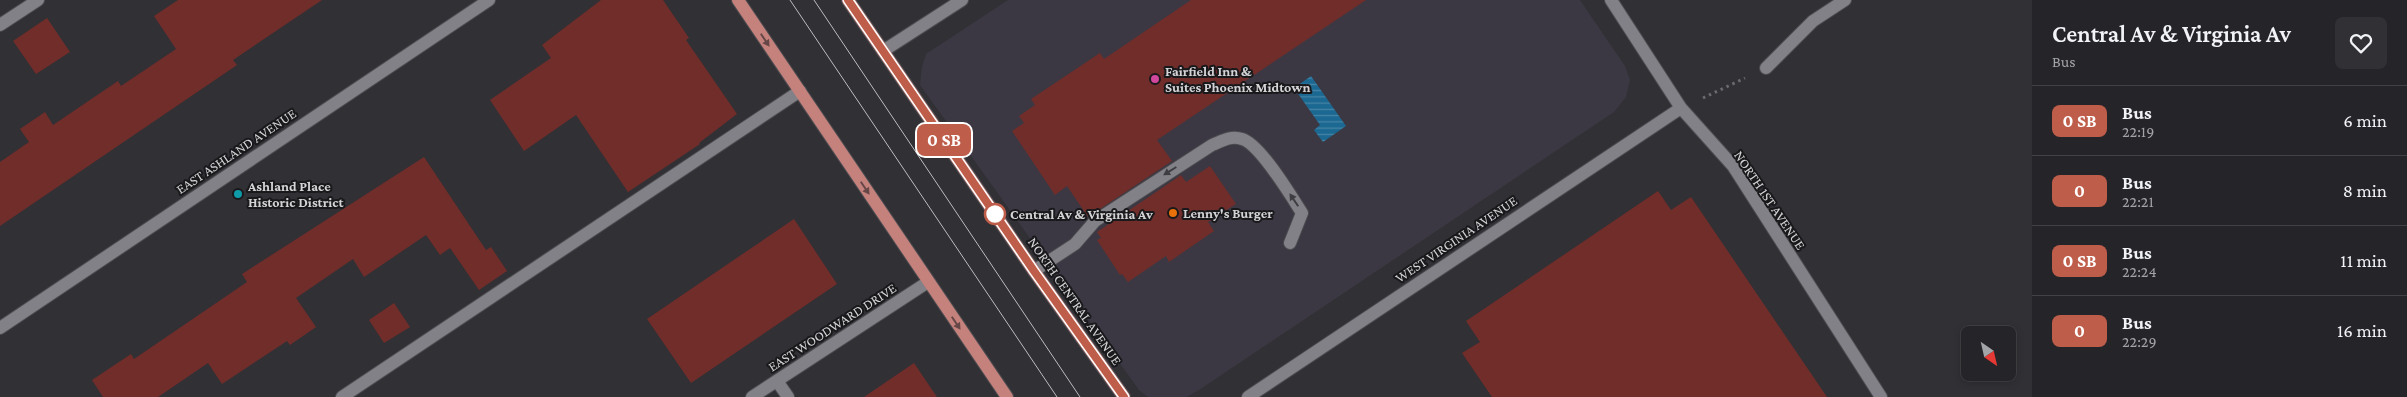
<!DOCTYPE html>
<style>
:root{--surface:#252428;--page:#313034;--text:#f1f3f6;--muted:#a3a4a8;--line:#424145}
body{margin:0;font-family:"Crimson Pro",serif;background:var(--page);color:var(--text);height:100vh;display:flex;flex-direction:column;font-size:19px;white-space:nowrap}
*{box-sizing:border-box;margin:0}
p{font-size:16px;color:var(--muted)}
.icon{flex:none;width:28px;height:28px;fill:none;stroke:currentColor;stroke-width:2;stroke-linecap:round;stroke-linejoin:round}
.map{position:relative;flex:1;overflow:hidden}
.sheet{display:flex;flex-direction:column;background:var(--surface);width:375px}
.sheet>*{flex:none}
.badge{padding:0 10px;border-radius:8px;font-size:18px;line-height:32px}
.needle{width:32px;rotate:146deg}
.tools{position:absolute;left:1961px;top:326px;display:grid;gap:10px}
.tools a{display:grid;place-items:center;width:55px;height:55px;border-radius:8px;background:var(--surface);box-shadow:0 2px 8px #0003,0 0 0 1px var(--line);font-size:25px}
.map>.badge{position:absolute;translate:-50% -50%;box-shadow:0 0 0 2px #fff}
.round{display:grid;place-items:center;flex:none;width:52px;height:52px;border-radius:8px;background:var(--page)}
.summary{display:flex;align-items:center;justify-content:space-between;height:85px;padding:0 20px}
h1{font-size:24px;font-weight:600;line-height:38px}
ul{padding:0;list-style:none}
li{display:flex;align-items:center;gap:15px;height:70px;padding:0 20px;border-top:1px solid var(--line)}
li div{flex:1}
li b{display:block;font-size:19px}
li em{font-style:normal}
li .badge{min-width:55px;font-weight:700;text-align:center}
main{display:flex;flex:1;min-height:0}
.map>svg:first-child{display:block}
.built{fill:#3b3843}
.water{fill:url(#water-rules)}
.building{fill:#712d2a}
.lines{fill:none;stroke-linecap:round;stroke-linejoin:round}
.minor-casing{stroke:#4d4c50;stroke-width:14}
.major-casing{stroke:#4d4c50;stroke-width:14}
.path{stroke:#6b6a6f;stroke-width:3;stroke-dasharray:2.5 4;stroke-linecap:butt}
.minor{stroke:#828187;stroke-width:12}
.major{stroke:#c5817c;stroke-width:12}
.tram{stroke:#bcbbbe;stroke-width:1}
.oneway{fill:#664747}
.oneway2{fill:#3e3d41}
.line-casing{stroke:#fff;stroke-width:11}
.line{stroke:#be5d49;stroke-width:8}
.hotel-dot{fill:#d1479c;stroke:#19181b;stroke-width:2}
.culture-dot{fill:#0f9aa8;stroke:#19181b;stroke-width:2}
.food-dot{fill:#e8710a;stroke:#19181b;stroke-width:2}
.stop-dot{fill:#fff;stroke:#be5d49;stroke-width:2.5}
.labels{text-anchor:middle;stroke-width:4;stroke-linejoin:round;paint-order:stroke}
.poi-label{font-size:14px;font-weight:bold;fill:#d4d3d6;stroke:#19181b;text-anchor:start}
.street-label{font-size:14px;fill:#d4d3d6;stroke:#19181b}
.stop-label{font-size:14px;font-weight:bold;fill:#d4d3d6;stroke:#19181b;text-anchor:start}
</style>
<main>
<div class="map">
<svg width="2032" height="397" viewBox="0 0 2032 397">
<defs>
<pattern id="water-rules" width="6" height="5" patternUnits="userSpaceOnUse" patternTransform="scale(1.25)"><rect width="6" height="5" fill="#1b6892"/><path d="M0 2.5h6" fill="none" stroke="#4684a5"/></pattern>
</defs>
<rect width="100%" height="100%" fill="#313035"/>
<path class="built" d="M1008 0H1580L1625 66 1630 80 1626 97 1614 112 1202 388 1187 397H1148L1139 390 920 85 922 67 926 54Z"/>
<path class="water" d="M1311 76 1346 126 1323 142 1314 130 1320 125 1294 88Z"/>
<path class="building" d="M178 0H322L233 60 237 65 0 226V162L29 142 20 129 45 112 53 125 118 81 121 86 176 49 154 16Z
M601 0H663L689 38 686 40 737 114 699 143 700 144 628 192 576 115 524 151 490 100 551 58 542 45Z
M1191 0H1366L1157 140 1172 161 1088 217 1067 186 1055 195 1012 131 1024 123 1019 116 1035 105 1031 99 1100 53 1104 59Z
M47 18 70 52 36 74 13 41Z
M424 157 486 250 491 247 507 271 479 290 450 248 440 255 426 235 364 277 353 259 296 298 316 327 290 345 287 341 222 384 208 363 158 397H103L92 380 131 354 134 359 247 282 242 274Z
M1210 166 1236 204 1208 222 1214 231 1169 262 1166 256 1128 282 1122 274 1120 275 1097 240 1101 238 1097 232 1181 175 1186 182Z
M1658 191 1671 210 1691 197 1827 397H1492L1462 353 1480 342 1466 321Z
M794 219 837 284 691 383 647 319Z
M394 303 410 327 384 343 369 320Z
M914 363 937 397H864Z"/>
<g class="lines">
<defs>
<path id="minor" d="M1611 0 1681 108 1733 166 1881 397
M0 25 38 0
M883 51 962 0
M1766 68 1813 21 1845 0
M1034 271 1075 244 1095 221 1212 145C1222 141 1231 135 1242 139 1260 144 1291 196 1302 213L1290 243
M0 328 489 0
M777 381 788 397
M342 397 800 91
M752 397 928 282
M1248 397 1681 108"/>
<path id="major" d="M738 0 1007 397
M848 0 1034 271 1124 397"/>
</defs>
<use href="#minor" class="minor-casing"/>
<use href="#major" class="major-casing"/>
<path class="path" d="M1703 98 1745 78"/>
<use href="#minor" class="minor"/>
<use href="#major" class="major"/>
<path class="tram" d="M790 0 1057 397
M814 0 1080 397"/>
</g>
<defs><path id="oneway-solid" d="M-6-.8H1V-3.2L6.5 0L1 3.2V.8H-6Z" transform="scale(1.25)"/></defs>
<g class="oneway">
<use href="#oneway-solid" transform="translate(765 40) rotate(56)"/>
<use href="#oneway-solid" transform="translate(865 188) rotate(56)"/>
<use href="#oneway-solid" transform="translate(956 323) rotate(56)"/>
</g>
<g class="oneway2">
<use href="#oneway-solid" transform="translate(1170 171) rotate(148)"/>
<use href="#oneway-solid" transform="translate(1294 200) rotate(-124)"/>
</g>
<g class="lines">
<defs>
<path id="line" d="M848 0 1034 271 1124 397"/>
</defs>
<use href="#line" class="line-casing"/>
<use href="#line" class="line"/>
</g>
<circle class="hotel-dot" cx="1155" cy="79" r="5"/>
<circle class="culture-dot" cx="238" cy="194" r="5"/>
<circle class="food-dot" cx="1173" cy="213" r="5"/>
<circle class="stop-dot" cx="995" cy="214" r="10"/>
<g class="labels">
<g class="poi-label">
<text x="1165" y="76">Fairfield Inn &amp;<tspan x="1165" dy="16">Suites Phoenix Midtown</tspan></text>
<text x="248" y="191">Ashland Place<tspan x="248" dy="16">Historic District</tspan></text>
<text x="1183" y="218">Lenny's Burger</text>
</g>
<g class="street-label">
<text transform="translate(236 151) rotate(-34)" y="5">EAST ASHLAND AVENUE</text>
<text transform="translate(1770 200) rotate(56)" y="5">NORTH 1ST AVENUE</text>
<text transform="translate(1456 239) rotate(-34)" y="5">WEST VIRGINIA AVENUE</text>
<text transform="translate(1075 301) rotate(55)" y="5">NORTH CENTRAL AVENUE</text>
<text transform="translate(832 327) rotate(-33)" y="5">EAST WOODWARD DRIVE</text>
</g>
<g class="stop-label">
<text x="1010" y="219">Central Av &amp; Virginia Av</text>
</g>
</g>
</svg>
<div class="tools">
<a><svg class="needle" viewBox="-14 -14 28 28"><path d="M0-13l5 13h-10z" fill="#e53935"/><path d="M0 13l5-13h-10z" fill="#a3a4a8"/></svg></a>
</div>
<b class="badge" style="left:944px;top:140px;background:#be5d49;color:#fff">0 SB</b>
</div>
<section class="sheet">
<div class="summary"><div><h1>Central Av &amp; Virginia Av</h1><p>Bus</p></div><a class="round"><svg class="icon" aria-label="heart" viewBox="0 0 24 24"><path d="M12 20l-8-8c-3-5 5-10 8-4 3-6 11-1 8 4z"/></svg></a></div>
<ul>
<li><span class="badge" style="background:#be5d49;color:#fff">0 SB</span><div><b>Bus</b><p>22:19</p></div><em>6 min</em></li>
<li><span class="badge" style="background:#be5d49;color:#fff">0</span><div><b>Bus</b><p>22:21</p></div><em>8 min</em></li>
<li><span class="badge" style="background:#be5d49;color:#fff">0 SB</span><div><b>Bus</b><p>22:24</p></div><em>11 min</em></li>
<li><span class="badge" style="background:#be5d49;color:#fff">0</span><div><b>Bus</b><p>22:29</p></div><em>16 min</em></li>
</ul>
</section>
</main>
